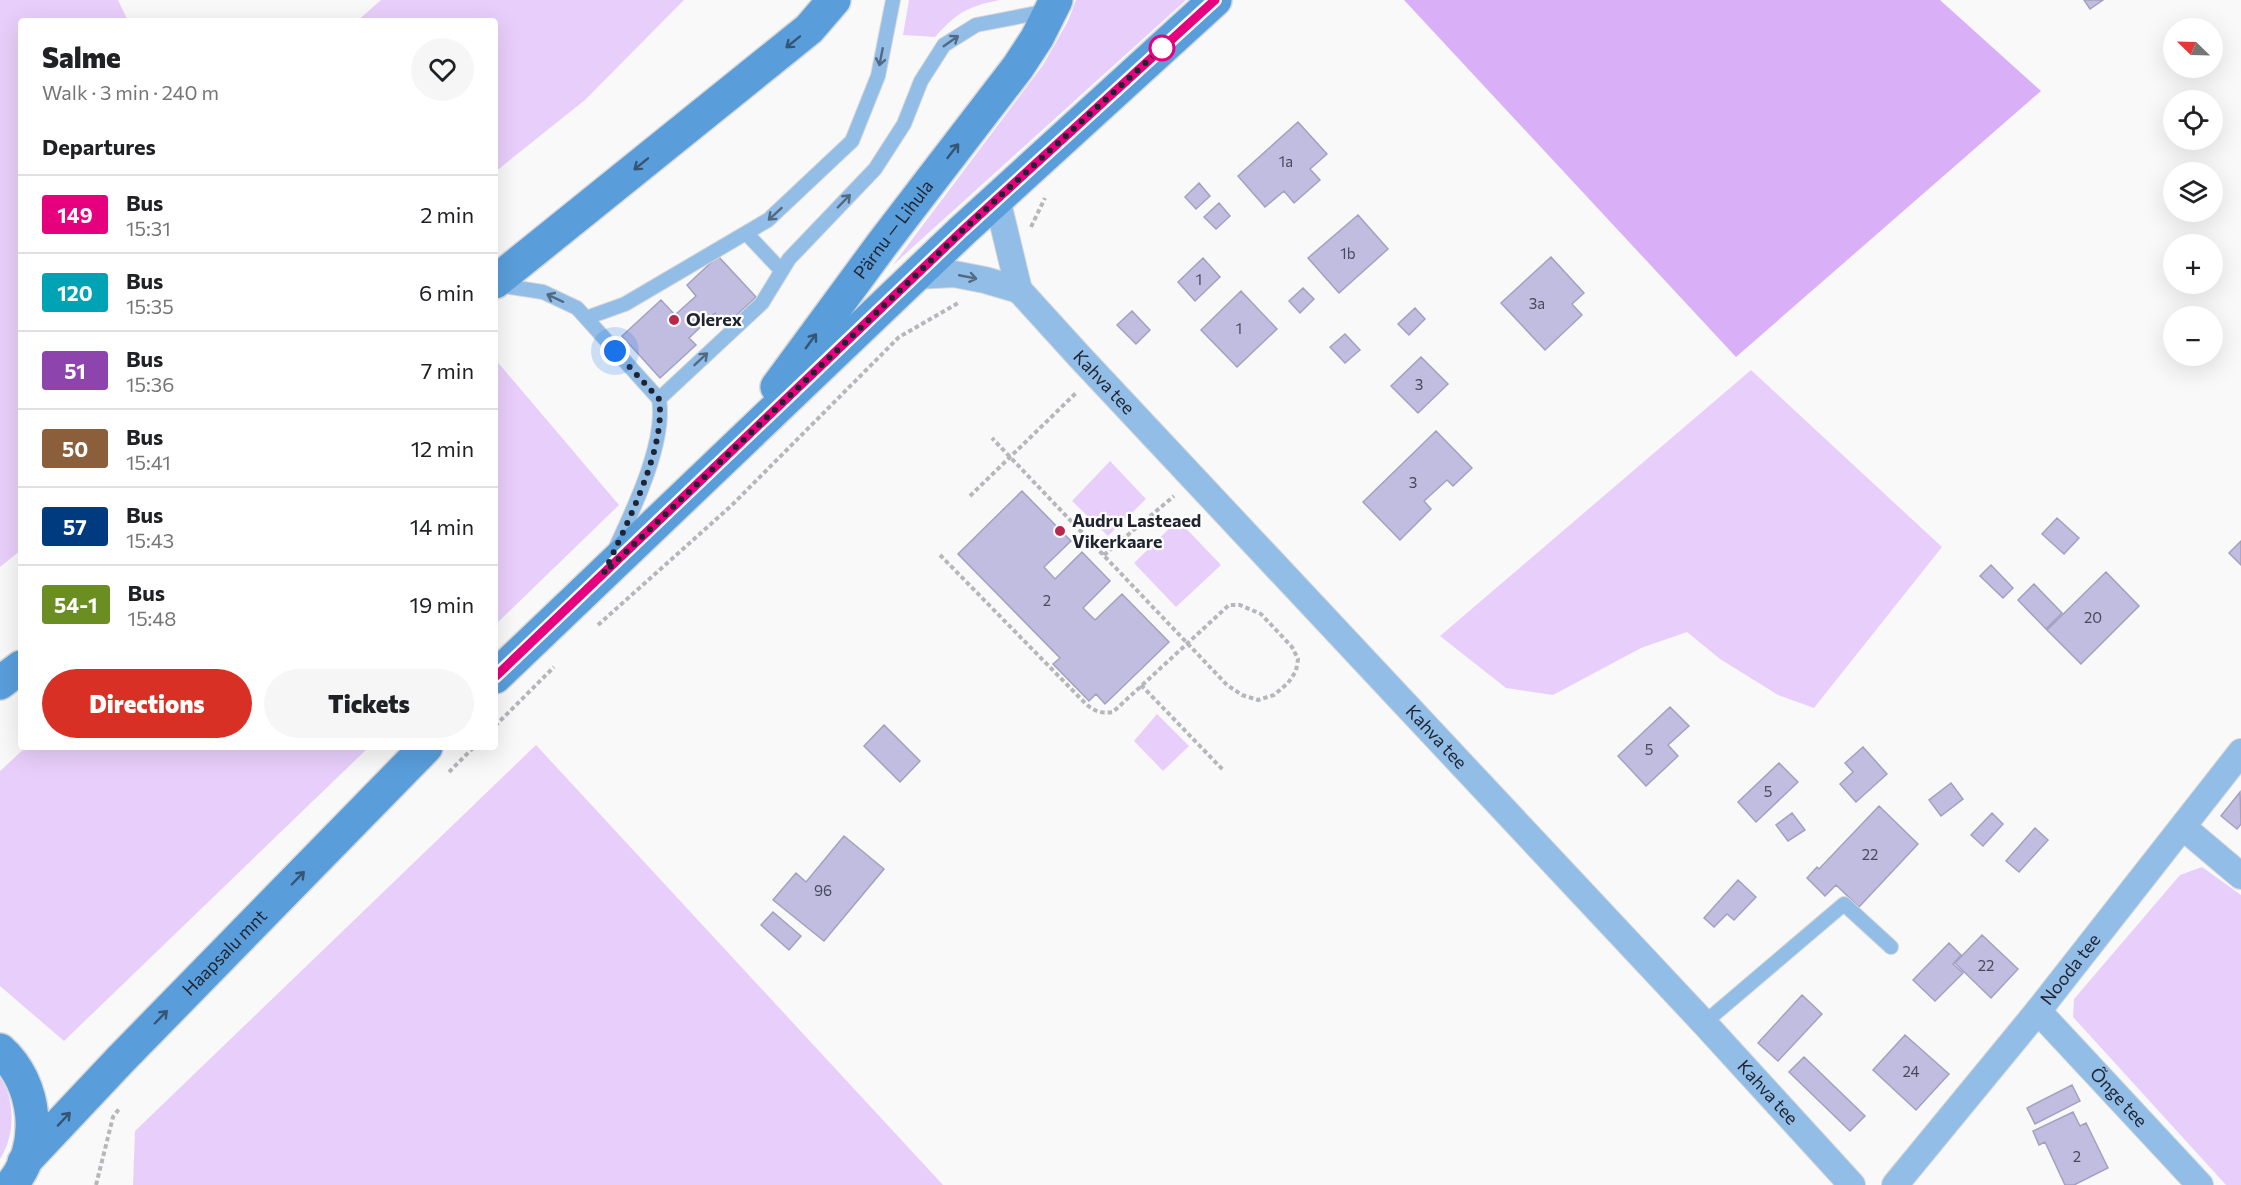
<!DOCTYPE html>
<meta charset="utf-8">
<style>
:root{--surface:#fff;--page:#f6f6f6;--text:#202124;--muted:#757577;--line:#e0e0e0;--accent:#d93025}
body{margin:0;font-family:Commissioner,sans-serif;background:var(--page);color:var(--text);height:100vh;display:flex;flex-direction:column;font-size:22px;white-space:nowrap}
*{box-sizing:border-box;margin:0}
p{font-size:20px;color:var(--muted)}
.icon{flex:none;width:33px;height:33px;fill:none;stroke:currentColor;stroke-width:2;stroke-linecap:round;stroke-linejoin:round}
.map{position:relative;flex:1;overflow:hidden}
.sheet{position:absolute;left:18px;top:18px;width:480px;height:732px;display:flex;flex-direction:column;background:var(--surface);border-radius:6px;box-shadow:0 6px 24px #0002}
.sheet>*{flex:none}
.badge{padding:0 12px;border-radius:4px;font-size:21px;line-height:39px}
.needle{width:39px;rotate:293deg}
.buttons{position:absolute;left:2163px;top:18px;display:grid;gap:12px}
.buttons a{display:grid;place-items:center;width:60px;height:60px;border-radius:50%;background:var(--surface);box-shadow:0 6px 24px #0002;font-size:30px}
.you{position:absolute;width:30px;height:30px;margin:-15px;border:4px solid #fff;border-radius:50%;background:#1a73e8;box-shadow:0 0 0 9px #1a73e833}
.map>.badge{position:absolute;translate:-50% -50%;box-shadow:0 0 0 3px #fff}
h2{padding:0 24px;font-size:22px;line-height:54px}
.round{display:grid;place-items:center;flex:none;width:63px;height:63px;border-radius:32px;background:var(--page)}
.overview{display:flex;align-items:center;justify-content:space-between;height:102px;padding:0 24px}
h1{font-size:28px;font-weight:800;line-height:45px}
.button{display:flex;gap:12px;margin-top:auto;padding:12px 24px}
.button a{flex:1;height:69px;border-radius:36px;background:var(--accent);color:#fff;font-size:24px;font-weight:800;line-height:69px;text-align:center}
.button a+a{background:var(--page);color:var(--text)}
ul{padding:0;list-style:none}
li{display:flex;align-items:center;gap:18px;height:78px;padding:0 24px;border-top:2px solid var(--line)}
li div{flex:1}
li b{display:block;font-size:22px}
li em{font-style:normal}
li .badge{min-width:66px;font-weight:700;text-align:center}
.map>svg:first-child{display:block}
.green{fill:#e8cffb}
.forest{fill:#d9aff8}
.building{fill:#c0bde0;stroke:#a3a0c1;stroke-width:1.5}
.lines{fill:none;stroke-linecap:round;stroke-linejoin:round}
.lane-casing{stroke:#d6d7d9;stroke-width:16}
.street-casing{stroke:#d6d7d9;stroke-width:28}
.secondary-casing{stroke:#d6d7d9;stroke-width:36}
.path{stroke:#b5b7bb;stroke-width:4;stroke-dasharray:4.5 3;stroke-linecap:butt}
.lane{stroke:#91bde7;stroke-width:14}
.street{stroke:#91bde7;stroke-width:26}
.secondary{stroke:#599edb;stroke-width:33}
.oneway{stroke:#526982}
.oneway2{stroke:#365574}
.line-casing{stroke:#fff;stroke-width:14}
.line{stroke:#e6007e;stroke-width:9}
.walk{stroke:#1f2430;stroke-width:6;stroke-dasharray:0 10.8}
.stop-dot{fill:#fff;stroke:#e6007e;stroke-width:3}
.poi-dot{fill:#b9284a;stroke:#fff;stroke-width:2}
.labels{text-anchor:middle;stroke-width:4.5;stroke-linejoin:round;paint-order:stroke}
.number-label{font-size:15px;fill:#474a5c}
.street-label{font-size:18px;fill:#1f2430;stroke:#fff}
.poi-label{font-size:18px;font-weight:bold;fill:#1f2430;stroke:#fff;text-anchor:start}
</style>
<div class="map">
<svg width="2241" height="1185" viewBox="0 0 2241 1185">
<rect width="100%" height="100%" fill="#f9f9f9"/>
<path class="green" d="M0 0H118L128 21H21V550L0 567Z
M381 0H684L585 100 495 172V21H357Z
M909 0H1000C966 7 958 12 935 37L903 35Z
M1076 0H1186L893 265 1043 65 1068 21Z
M495 359 619 505 495 625Z
M1751 370 1942 547 1814 708 1778 695 1720 659 1687 632 1641 648 1553 695 1506 688 1440 636Z
M1110 461 1146 499 1108 536 1072 501Z
M1178 520 1221 565 1176 607 1134 563Z
M1157 714 1189 746 1163 771 1134 741Z
M536 745 943 1185H133L135 1131Z
M26 747H369L64 1041 0 986V771Z
M2202 867 2241 895V1185H2226L2073 1017 2074 999 2180 875Z
M0 1077C16 1101 15 1136 0 1159Z"/>
<path class="forest" d="M1404 0H1940L2041 91 1736 357Z"/>
<path class="building" d="M2084 0H2103L2090 9Z
M1298 122 1327 154 1310 169 1320 180 1294 203 1284 191 1265 207 1238 176Z
M1199 183 1210 196 1196 209 1185 197Z
M1219 203 1230 216 1216 229 1204 217Z
M1358 215 1388 249 1339 293 1308 258Z
M718 256 756 297 726 325 715 313 689 338 696 345 660 378 622 336 661 300 675 315 696 296 687 285Z
M1551 257 1584 293 1572 304 1582 315 1545 350 1501 303Z
M1203 258 1220 277 1195 301 1178 282Z
M1303 288 1314 299 1300 313 1289 301Z
M1241 291 1277 329 1237 367 1201 330Z
M1415 308 1425 319 1409 335 1398 324Z
M1132 311 1150 330 1136 344 1117 325Z
M1345 334 1360 350 1345 363 1330 347Z
M1421 357 1448 384 1418 413 1391 386Z
M1436 431 1472 468 1453 486 1447 480 1424 501 1431 509 1400 540 1363 502Z
M1022 491 1071 541 1044 567 1055 579 1082 552 1110 581 1083 608 1095 620 1122 594 1169 642 1105 704 1096 694 1089 701 1053 664 1060 658 958 554Z
M2057 518 2079 538 2064 554 2042 534Z
M2241 541V565L2229 553Z
M1991 565 2013 588 2003 598 1980 576Z
M2106 572 2139 606 2081 664 2047 630Z
M2034 584 2062 613 2046 629 2018 600Z
M1670 707 1689 726 1668 745 1678 756 1646 786 1618 756Z
M884 725 920 761 900 782 864 746Z
M1863 747 1887 774 1856 802 1840 784 1853 772 1845 763Z
M1779 763 1798 782 1756 822 1738 802Z
M1951 783 1963 799 1941 816 1929 800Z
M2240 792 2241 824 2237 829 2221 816Z
M1879 806 1918 844 1859 907 1836 885 1825 896 1807 878 1817 867 1819 869Z
M1792 813 1805 830 1788 841 1776 825Z
M1992 813 2003 824 1983 846 1971 835Z
M2035 828 2048 840 2019 872 2006 861Z
M844 836 884 869 824 941 773 900 796 873 806 882Z
M1738 880 1756 897 1734 920 1727 914 1714 927 1704 918Z
M773 912 801 936 789 950 761 925Z
M1982 935 2018 969 1991 998 1955 963Z
M1949 943 1961 955 1953 964 1963 973 1935 1001 1913 980Z
M1802 995 1822 1014 1778 1061 1758 1043Z
M1905 1035 1949 1074 1916 1110 1873 1070Z
M1804 1057 1865 1116 1850 1131 1789 1072Z
M2072 1085 2080 1101 2035 1124 2027 1108Z
M2073 1112 2080 1126 2086 1123 2108 1168 2074 1185H2065L2045 1142 2039 1145 2033 1131Z"/>
<g class="lines">
<defs>
<path id="lane" d="M746 233 780 269
M497 285 543 292 577 308 659 399C666 442 634 508 616 547
M586 318 625 304 768 220 852 141 878 76 893 0
M659 399 762 303 789 259 875 169 904 124 921 81 944 45 976 25 1048 11
M1704 1023 1844 904 1891 947"/>
<g id="street">
<path id="s1" d="M997 199 1019 290 1079 356 1704 1023 1852 1185"/>
<path d="M916 276 954 274 985 280 1019 290"/>
<path d="M2183 827 2241 876"/>
<path id="s2" d="M2038 1011 2200 1185"/>
<path id="s3" d="M1895 1185 2038 1011 2241 752"/>
</g>
<g id="secondary">
<path d="M495 282 809 29 834 0"/>
<path id="s4" d="M777 387 883 243 1018 67 1037 38 1056 0"/>
<path d="M495 677 962 231 1215 0"/>
<path d="M0 683 21 667"/>
<path d="M0 1050C37 1083 44 1147 11 1185"/>
<path id="s5" d="M24 1162 121 1059 426 747"/>
</g>
</defs>
<use href="#lane" class="lane-casing"/>
<use href="#street" class="street-casing"/>
<use href="#secondary" class="secondary-casing"/>
<path class="path" d="M1031 227 1045 198
M970 496 1076 393
M940 555 1086 704C1094 711 1102 714 1113 712L1229 605H1240L1261 614 1292 647 1298 659 1296 671 1288 683 1274 695 1258 700 1242 695 1227 685 992 438
M1104 555 1174 496
M598 625 732 505 899 337 960 302
M1141 685 1224 771
M495 726 554 667
M449 772 474 747
M96 1185 113 1117 119 1109"/>
<use href="#lane" class="lane"/>
<use href="#street" class="street"/>
<use href="#secondary" class="secondary"/>
</g>
<defs><path id="oneway-shaft" d="M-6 0H5M1.5-3L5.5 0L1.5 3" fill="none" stroke-width="1.6" stroke-linecap="round" stroke-linejoin="round" transform="scale(1.5)"/></defs>
<g class="oneway">
<use href="#oneway-shaft" transform="translate(951 41) rotate(-35)"/>
<use href="#oneway-shaft" transform="translate(881 57) rotate(101)"/>
<use href="#oneway-shaft" transform="translate(844 201) rotate(-46)"/>
<use href="#oneway-shaft" transform="translate(775 214) rotate(138)"/>
<use href="#oneway-shaft" transform="translate(968 277) rotate(11)"/>
<use href="#oneway-shaft" transform="translate(555 298) rotate(-155)"/>
<use href="#oneway-shaft" transform="translate(701 359) rotate(-43)"/>
</g>
<g class="oneway2">
<use href="#oneway-shaft" transform="translate(793 42) rotate(141)"/>
<use href="#oneway-shaft" transform="translate(953 151) rotate(-52)"/>
<use href="#oneway-shaft" transform="translate(641 164) rotate(141)"/>
<use href="#oneway-shaft" transform="translate(811 341) rotate(-54)"/>
<use href="#oneway-shaft" transform="translate(298 878) rotate(-46)"/>
<use href="#oneway-shaft" transform="translate(161 1017) rotate(-46)"/>
<use href="#oneway-shaft" transform="translate(64 1119) rotate(-47)"/>
</g>
<g class="lines">
<defs>
<path id="line" d="M495 677 962 231 1215 0"/>
</defs>
<use href="#line" class="line-casing"/>
<use href="#line" class="line"/>
<path class="walk" d="M615 351 659 399C667 448 624 529 604 573L962 231 1162 48"/>
</g>
<circle class="stop-dot" cx="1162" cy="48" r="12"/>
<g class="poi-dot">
<circle cx="674" cy="320" r="6"/>
<circle cx="1060" cy="531" r="6"/>
</g>
<g class="labels">
<g class="number-label">
<text x="1286" y="167">1a</text>
<text x="1348" y="259">1b</text>
<text x="1199" y="285">1</text>
<text x="1537" y="309">3a</text>
<text x="1239" y="334">1</text>
<text x="1419" y="390">3</text>
<text x="1413" y="488">3</text>
<text x="1047" y="606">2</text>
<text x="2093" y="623">20</text>
<text x="1649" y="755">5</text>
<text x="1768" y="797">5</text>
<text x="1870" y="860">22</text>
<text x="823" y="896">96</text>
<text x="1986" y="971">22</text>
<text x="1911" y="1077">24</text>
<text x="2077" y="1162">2</text>
</g>
<g class="street-label">
<text dy="6" stroke="none"><textPath href="#s4" startOffset="196">Pärnu — Lihula</textPath></text>
<text dy="6" stroke="none"><textPath href="#s1" startOffset="219">Kahva tee</textPath></text>
<text dy="6" stroke="none"><textPath href="#s1" startOffset="705">Kahva tee</textPath></text>
<text dy="6" stroke="none"><textPath href="#s5" startOffset="290">Haapsalu mnt</textPath></text>
<text dy="6" stroke="none"><textPath href="#s3" startOffset="278">Nooda tee</textPath></text>
<text dy="6" stroke="none"><textPath href="#s1" startOffset="1191">Kahva tee</textPath></text>
<text dy="6" stroke="none"><textPath href="#s2" startOffset="118">Õnge tee</textPath></text>
</g>
<g class="poi-label">
<text x="686" y="326">Olerex</text>
<text x="1072" y="527">Audru Lasteaed<tspan x="1072" dy="21">Vikerkaare</tspan></text>
</g>
</g>
</svg>
<div class="buttons">
<a><svg class="needle" viewBox="-14 -14 28 28"><path d="M0-13l5 13h-10z" fill="#e53935"/><path d="M0 13l5-13h-10z" fill="#757577"/></svg></a>
<a><svg class="icon" aria-label="locate" viewBox="0 0 24 24"><circle cx="12" cy="12" r="6"/><path d="M12 2v4M12 18v4M2 12h4M18 12h4"/></svg></a>
<a><svg class="icon" aria-label="layers" viewBox="0 0 24 24"><path d="M12 4l9 5-9 5-9-5zM3 14l9 5 9-5"/></svg></a>
<a>+</a>
<a>−</a>
</div>
<div class="you" style="left:615px;top:351px"></div>
<section class="sheet">
<div class="overview"><div><h1>Salme</h1><p>Walk · 3 min · 240 m</p></div><a class="round"><svg class="icon" aria-label="heart" viewBox="0 0 24 24"><path d="M12 20l-8-8c-3-5 5-10 8-4 3-6 11-1 8 4z"/></svg></a></div>
<h2>Departures</h2>
<ul>
<li><span class="badge" style="background:#e6007e;color:#fff">149</span><div><b>Bus</b><p>15:31</p></div><em>2 min</em></li>
<li><span class="badge" style="background:#00a3b4;color:#fff">120</span><div><b>Bus</b><p>15:35</p></div><em>6 min</em></li>
<li><span class="badge" style="background:#8e44ad;color:#fff">51</span><div><b>Bus</b><p>15:36</p></div><em>7 min</em></li>
<li><span class="badge" style="background:#8b5e3c;color:#fff">50</span><div><b>Bus</b><p>15:41</p></div><em>12 min</em></li>
<li><span class="badge" style="background:#003b80;color:#fff">57</span><div><b>Bus</b><p>15:43</p></div><em>14 min</em></li>
<li><span class="badge" style="background:#6b8e23;color:#fff">54-1</span><div><b>Bus</b><p>15:48</p></div><em>19 min</em></li>
</ul>
<div class="button"><a>Directions</a><a>Tickets</a></div>
</section>
</div>
